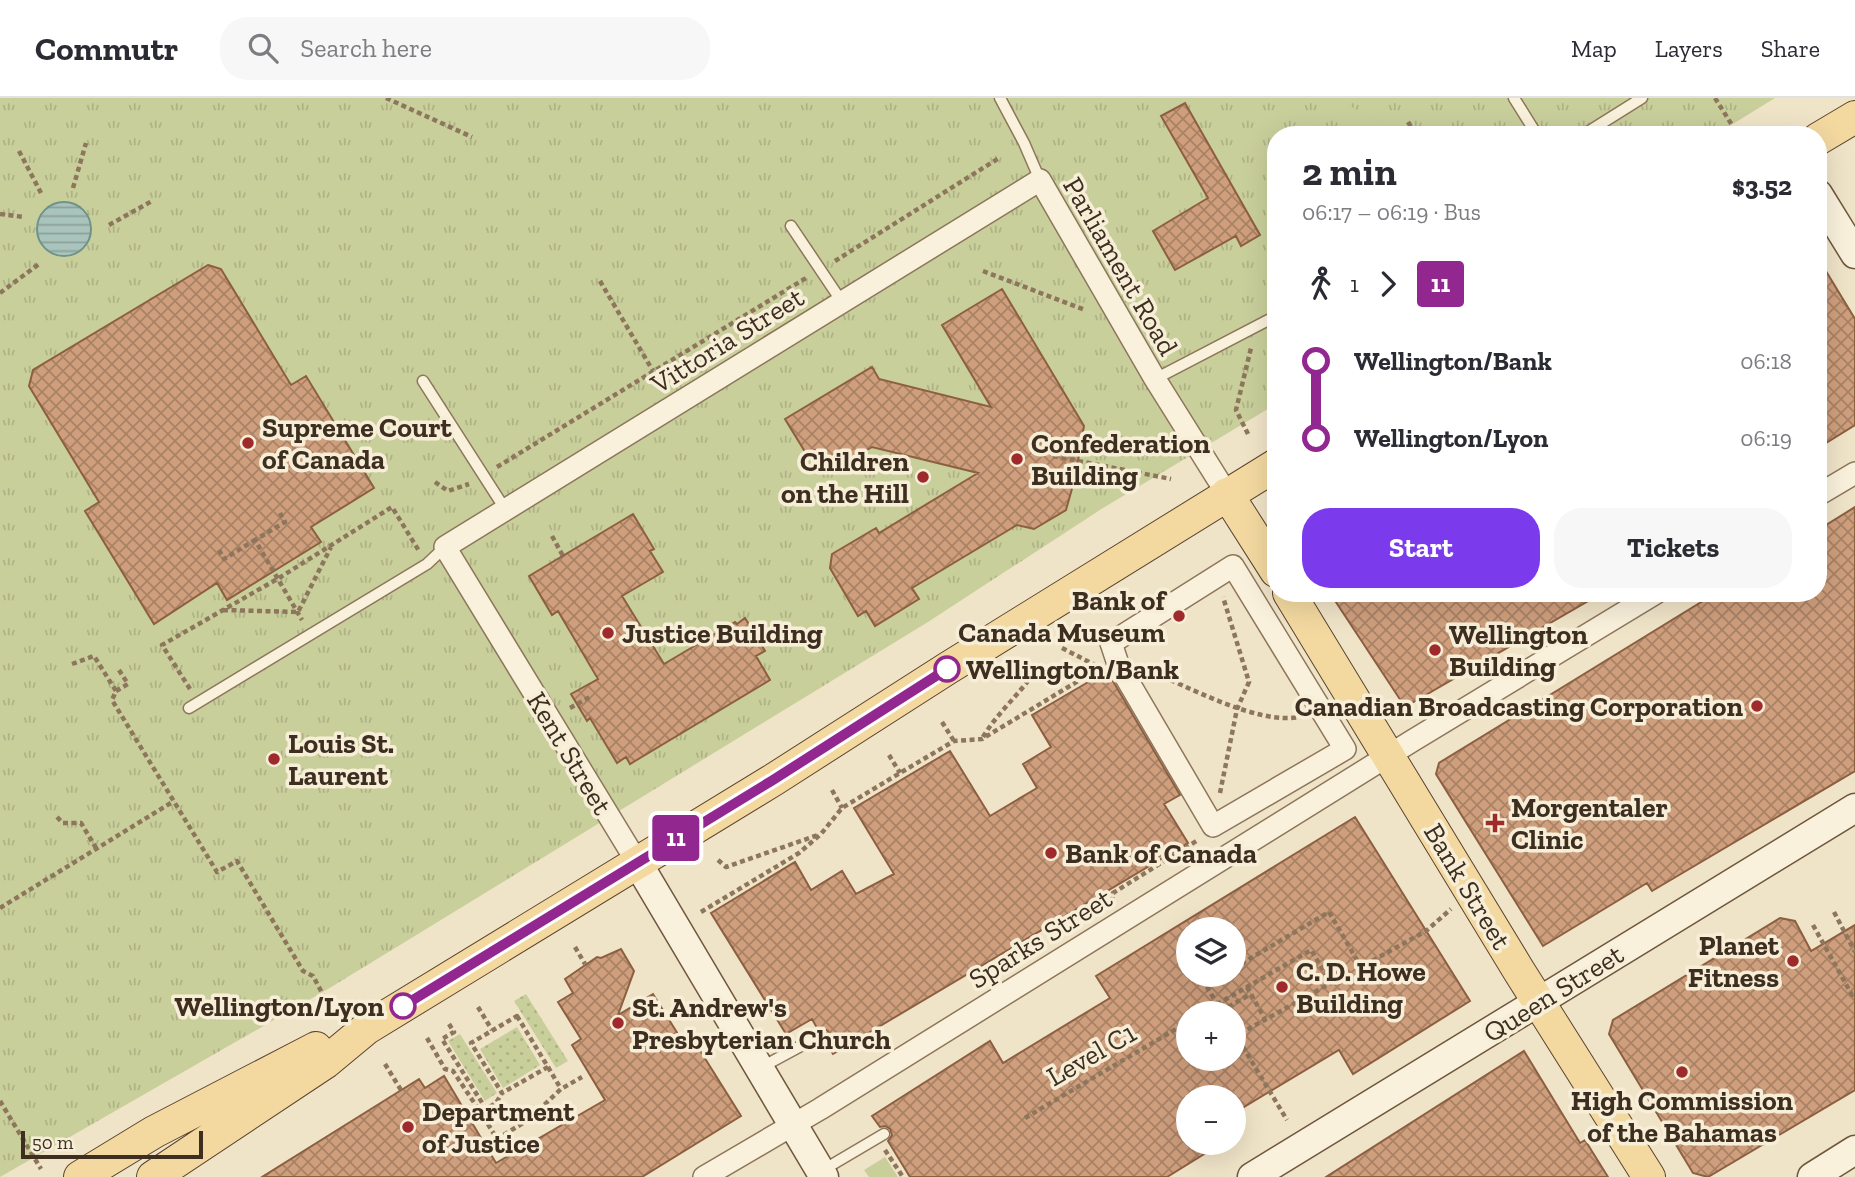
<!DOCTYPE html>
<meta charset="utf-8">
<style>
:root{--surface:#fff;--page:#f7f7f7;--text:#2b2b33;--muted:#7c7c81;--line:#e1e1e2;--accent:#7c3aed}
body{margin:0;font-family:"Zilla Slab",serif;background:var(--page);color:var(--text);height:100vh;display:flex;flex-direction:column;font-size:26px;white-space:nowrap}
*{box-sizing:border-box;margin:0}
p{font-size:23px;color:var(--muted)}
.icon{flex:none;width:38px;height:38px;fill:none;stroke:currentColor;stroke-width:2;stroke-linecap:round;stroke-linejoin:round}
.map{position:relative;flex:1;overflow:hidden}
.details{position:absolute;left:1267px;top:28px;width:560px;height:476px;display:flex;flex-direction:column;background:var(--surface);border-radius:28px;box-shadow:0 7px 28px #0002}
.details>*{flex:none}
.badge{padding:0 14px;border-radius:5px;font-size:24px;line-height:46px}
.controls{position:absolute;left:1176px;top:819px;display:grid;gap:14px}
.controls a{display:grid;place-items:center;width:70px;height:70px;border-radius:50%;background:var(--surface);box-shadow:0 7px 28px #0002;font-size:35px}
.scale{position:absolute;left:21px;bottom:18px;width:182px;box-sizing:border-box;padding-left:7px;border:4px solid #3d2e20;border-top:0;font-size:19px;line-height:24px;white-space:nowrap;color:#3d2e20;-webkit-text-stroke:5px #f7eed8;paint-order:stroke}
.map>.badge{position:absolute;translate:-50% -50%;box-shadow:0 0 0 4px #fff}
.legs{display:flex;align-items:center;gap:10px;height:77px;padding:0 35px;font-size:23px}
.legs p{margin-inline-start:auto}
.summary{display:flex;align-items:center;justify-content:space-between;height:119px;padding:0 35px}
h1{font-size:38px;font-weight:700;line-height:52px}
.button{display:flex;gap:14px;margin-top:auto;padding:14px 35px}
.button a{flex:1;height:80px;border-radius:28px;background:var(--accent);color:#fff;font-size:28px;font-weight:700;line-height:80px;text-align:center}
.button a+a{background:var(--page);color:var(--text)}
ul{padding:0 35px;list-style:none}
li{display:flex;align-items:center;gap:24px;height:77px;font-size:26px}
li i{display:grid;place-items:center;width:10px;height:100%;margin:0 9px;background:currentColor}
li i::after{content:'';width:18px;height:18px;margin:-9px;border:5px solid;border-radius:50%;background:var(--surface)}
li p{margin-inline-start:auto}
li:first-child i{background:linear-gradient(#0000 50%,currentColor 0)}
li:last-child i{background:linear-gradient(currentColor 50%,#0000 0)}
header{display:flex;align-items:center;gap:42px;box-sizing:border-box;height:98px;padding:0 35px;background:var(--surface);border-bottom:2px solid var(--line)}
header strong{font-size:33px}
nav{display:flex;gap:38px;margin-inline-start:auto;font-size:24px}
.search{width:490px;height:63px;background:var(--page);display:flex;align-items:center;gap:18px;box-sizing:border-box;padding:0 24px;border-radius:28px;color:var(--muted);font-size:26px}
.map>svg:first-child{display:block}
.grass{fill:url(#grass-dots)}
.park{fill:url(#park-tufts)}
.garden{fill:#c9cf9b}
.water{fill:url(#water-rules);stroke:#6f938a;stroke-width:2}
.building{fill:url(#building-cross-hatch);stroke:#8d5f41;stroke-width:2;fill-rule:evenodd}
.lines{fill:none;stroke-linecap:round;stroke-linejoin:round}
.lane-casing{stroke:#8d765c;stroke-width:13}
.street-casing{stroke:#8d765c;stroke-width:24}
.secondary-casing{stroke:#6f573f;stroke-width:31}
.primary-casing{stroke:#5b4430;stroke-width:34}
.path{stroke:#8d765c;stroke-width:4.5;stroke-dasharray:5 3.5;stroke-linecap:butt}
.lane{stroke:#faf1dc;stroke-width:10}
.street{stroke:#faf1dc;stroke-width:21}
.secondary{stroke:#faf1dc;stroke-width:28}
.primary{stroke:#f3d9a0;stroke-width:32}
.line-1-casing{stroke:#fff;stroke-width:16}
.line-1{stroke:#922790;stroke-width:10}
.poi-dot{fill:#9e2a2b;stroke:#f7eed8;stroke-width:2.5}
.stop-1-dot{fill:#fff;stroke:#922790;stroke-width:3.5}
.labels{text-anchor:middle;stroke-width:7;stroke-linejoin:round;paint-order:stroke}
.street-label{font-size:28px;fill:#3d2e20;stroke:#f7eed8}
.poi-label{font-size:28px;font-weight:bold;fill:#3d2e20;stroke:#f7eed8;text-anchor:start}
.stop-label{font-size:28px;font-weight:bold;fill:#3d2e20;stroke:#f7eed8;text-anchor:start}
</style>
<header>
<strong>Commutr</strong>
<div class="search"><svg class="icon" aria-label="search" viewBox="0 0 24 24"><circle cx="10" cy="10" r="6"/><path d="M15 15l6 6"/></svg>Search here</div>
<nav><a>Map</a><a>Layers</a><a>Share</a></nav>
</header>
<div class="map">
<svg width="1855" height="1079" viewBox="0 0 1855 1079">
<defs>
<pattern id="grass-dots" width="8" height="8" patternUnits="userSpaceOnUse" patternTransform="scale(1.75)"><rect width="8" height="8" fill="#c9cf9b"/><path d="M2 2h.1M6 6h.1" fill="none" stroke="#aeb285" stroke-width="1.8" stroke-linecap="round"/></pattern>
<pattern id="park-tufts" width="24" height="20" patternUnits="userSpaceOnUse" patternTransform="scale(1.75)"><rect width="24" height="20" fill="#c9cf9b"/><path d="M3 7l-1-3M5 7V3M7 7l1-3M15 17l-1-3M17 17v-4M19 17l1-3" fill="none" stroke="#aeb285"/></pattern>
<pattern id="water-rules" width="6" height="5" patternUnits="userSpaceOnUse" patternTransform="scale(1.75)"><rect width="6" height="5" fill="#a9c4bc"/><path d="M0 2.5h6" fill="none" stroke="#8ba098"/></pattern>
<pattern id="building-cross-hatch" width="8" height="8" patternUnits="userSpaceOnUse" patternTransform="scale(1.75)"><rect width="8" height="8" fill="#cf9f7d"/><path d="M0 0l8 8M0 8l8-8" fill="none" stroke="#a98266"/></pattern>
</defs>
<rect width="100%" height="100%" fill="#f0e4c8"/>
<path class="grass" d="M526 896 568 963 556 970 514 903Z
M517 929 540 967 503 990 480 951Z
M460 936 497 995 485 1003 448 943Z"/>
<path class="park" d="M0 0H1775L1715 37H1276V306L1103 410 928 524 328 891 0 1079Z"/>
<path class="garden" d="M1322 0H1336L1384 27 1369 37H1345Z
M885 1059 898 1079H869L864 1072Z"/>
<path class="water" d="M37 131a27 27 0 1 1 54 0a27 27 0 1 1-54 0Z"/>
<path class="building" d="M1185 5 1260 137 1241 148 1236 138 1175 172 1153 133 1208 100 1161 18Z
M1818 160 1855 221V327L1818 350Z
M208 167 221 171 291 287 306 278 374 390 311 429 321 444 227 502 217 485 154 526 85 413 99 404 29 288 33 272Z
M1002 191 1084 328 1075 380 1066 412 1034 431 1017 427 912 490 919 501 875 528 866 513 858 518 830 470 832 456 876 430 879 435 978 375 872 349 829 375 815 352 807 357 785 321 872 269 879 281 991 309 942 227Z
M1855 409V673L1652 793 1647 785 1543 848 1436 676 1439 665 1716 495H1818V432Z
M633 416 654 451 650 453 663 474 622 498 664 566 735 524 737 526 745 520 765 553 756 558 770 582 630 666 626 659 617 665 590 620 587 623 571 596 598 581 558 513 552 517 529 478Z
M1330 495H1602L1405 609Z
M1107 573 1180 697 1164 706 1188 745 833 956 825 944 829 938 828 933 822 929 817 930 812 921 786 936 711 815 795 764 811 792 842 773 856 796 894 776 854 710 950 653 990 718 1037 690 1023 666 1051 649 1032 617Z
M1355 719 1470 903 1353 976 1339 952 1234 1015V999H1188V1045H1222L1167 1079H910L888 1043 892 1037 890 1031 885 1028 880 1029 872 1018 990 943 1003 965 1110 900 1096 878ZM1188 831H1234V877H1188ZM1188 915H1234V961H1188Z
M1780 820 1795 823 1811 853 1855 827V992L1708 1079 1693 1075 1609 936 1613 922Z
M621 851 634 873 618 917 653 896 681 941 696 946 741 1018 642 1079H262L419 981 425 990 444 978 496 1065 605 1002 572 947 581 941 558 904 573 895 565 881 597 859 601 860Z
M1524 953 1580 1045 1585 1042 1608 1079H1326Z"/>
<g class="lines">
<defs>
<path id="lane" d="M1000 0 1024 45 1040 82
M1514 0 1537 37
M1583 37 1642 0
M791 128 842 204
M1155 281 1276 218
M423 283 505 411
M189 610 427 466 445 449
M760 970 821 937
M823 1072 884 1036"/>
<path id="street" d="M1818 397 1855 375
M1233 468 1345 651 1213 728 1118 566 1111 545Z
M637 764 445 449 1040 82 1155 281 1227 396
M704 1079 820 1011 1412 643 1656 495"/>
<path id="secondary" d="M1818 96 1855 156
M637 764 824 1079
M1252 1079 1855 710
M1812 1079 1855 1052"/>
<path id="primary" d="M1818 41 1855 19
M1227 396 1276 473
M1289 495 1519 873 1649 1079
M80 1079 154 1034 316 950
M153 1079 326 964 367 930 773 682 948 570 1276 367"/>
</defs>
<use href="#lane" class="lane-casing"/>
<use href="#street" class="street-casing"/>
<use href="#secondary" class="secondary-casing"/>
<use href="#primary" class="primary-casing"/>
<path class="path" d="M386 0 472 39
M1715 0 1732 27
M1408 24 1416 37
M19 53 41 95
M73 90 86 45
M0 116 24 119
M109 127 152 103
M835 163 999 60
M983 173 1085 212
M600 183 653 273
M0 195 39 166
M1248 336 1236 312 1251 250
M1053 358 1171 381
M497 369 806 180
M435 384 448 393 469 386
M280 415 285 424 255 442 302 522
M552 438 563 458
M219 452 224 461 255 442
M223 512 298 514 331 449
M1062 550 1095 567
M72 566 94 558 116 593
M119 572 128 586 116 593 112 602 217 774 237 763 303 873 313 878 327 904
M1147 572C1188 588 1256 627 1300 619
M190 591 162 547 279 480 392 409 419 453
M570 610 590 599
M942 624 954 643
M983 639C999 612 1025 592 1040 565
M889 657 900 675
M832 692 842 710
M1220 695 1237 611 1249 584 1223 499
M57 719 63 725H81L96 750
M718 762 726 769 818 737
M1112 804 1113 795 1198 742
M0 810 174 703
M701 814 799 755 821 736 842 710 900 675 954 643 982 641 1098 571
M1834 814 1855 854
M1813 827 1852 897 1855 895
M575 849 585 866
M1234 870 1329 814 1361 869 1426 833 1451 811
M1247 889 1265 921
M478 909 492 932
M1221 913 1251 896
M1202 915 1311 852 1331 885 1234 939
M1222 915 1206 887 1223 877
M517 918 548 969 502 995 471 945Z
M449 926 454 934 442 941 486 1011 496 1005 502 995
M1178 930 1188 948
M1234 934 1287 1022
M427 940 445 971 453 973 483 1018
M385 966 401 992
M548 969 561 991
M0 1003 41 1071
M486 1011 483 1018 497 1041 528 1022 561 991 582 979
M1025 1020 1188 924
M885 1052 903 1079"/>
<use href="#lane" class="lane"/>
<use href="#street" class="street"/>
<use href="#secondary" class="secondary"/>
<use href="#primary" class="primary"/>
</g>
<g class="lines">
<defs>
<path id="line-1" d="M403 908 773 682 947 571"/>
</defs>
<use href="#line-1" class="line-1-casing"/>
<use href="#line-1" class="line-1"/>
</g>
<g class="poi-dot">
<circle cx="248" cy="345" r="7"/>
<circle cx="1017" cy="361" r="7"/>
<circle cx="923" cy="379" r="7"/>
<circle cx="1179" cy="518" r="7"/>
<circle cx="608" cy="535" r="7"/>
<circle cx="1435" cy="552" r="7"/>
<circle cx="1757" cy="608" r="7"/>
<circle cx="274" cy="661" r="7"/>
<path d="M1491.5 714.5h7v7h7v7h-7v7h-7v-7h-7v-7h7z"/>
<circle cx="1051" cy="755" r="7"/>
<circle cx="1793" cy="863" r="7"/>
<circle cx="1282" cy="889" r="7"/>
<circle cx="618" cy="925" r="7"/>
<circle cx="1682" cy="974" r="7"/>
<circle cx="408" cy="1029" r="7"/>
</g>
<g class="stop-1-dot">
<circle cx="947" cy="571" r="12"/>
<circle cx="403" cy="908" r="12"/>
</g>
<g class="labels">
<g class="street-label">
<text transform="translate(1121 168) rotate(60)" y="10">Parliament Road</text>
<text transform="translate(727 242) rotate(-32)" y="10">Vittoria Street</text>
<text transform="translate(570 655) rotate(59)" y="10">Kent Street</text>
<text transform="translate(1468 788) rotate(59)" y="10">Bank Street</text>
<text transform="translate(1040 840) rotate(-32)" y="10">Sparks Street</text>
<text transform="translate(1553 895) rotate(-32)" y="10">Queen Street</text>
<text transform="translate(1091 956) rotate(-30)" y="10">Level C1</text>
</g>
<g class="poi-label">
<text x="262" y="339">Supreme Court<tspan x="262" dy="32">of Canada</tspan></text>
<text x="1031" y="355">Confederation<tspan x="1031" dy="32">Building</tspan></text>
<text x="909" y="373" text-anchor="end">Children<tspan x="909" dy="32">on the Hill</tspan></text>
<text x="1165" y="512" text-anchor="end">Bank of<tspan x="1165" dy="32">Canada Museum</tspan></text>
<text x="622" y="545">Justice Building</text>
<text x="1449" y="546">Wellington<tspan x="1449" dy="32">Building</tspan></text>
<text x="1743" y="618" text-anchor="end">Canadian Broadcasting Corporation</text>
<text x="288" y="655">Louis St.<tspan x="288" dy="32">Laurent</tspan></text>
<text x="1511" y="719">Morgentaler<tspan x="1511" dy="32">Clinic</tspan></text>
<text x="1065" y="765">Bank of Canada</text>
<text x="1779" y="857" text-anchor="end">Planet<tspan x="1779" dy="32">Fitness</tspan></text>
<text x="1296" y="883">C. D. Howe<tspan x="1296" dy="32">Building</tspan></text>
<text x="632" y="919">St. Andrew's<tspan x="632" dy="32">Presbyterian Church</tspan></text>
<text x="1682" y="1012" text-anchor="middle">High Commission<tspan x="1682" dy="32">of the Bahamas</tspan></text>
<text x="422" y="1023">Department<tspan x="422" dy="32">of Justice</tspan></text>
</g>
<g class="stop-label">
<text x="966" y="581">Wellington/Bank</text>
<text x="384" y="918" text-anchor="end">Wellington/Lyon</text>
</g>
</g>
</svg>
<div class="controls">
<a><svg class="icon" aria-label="layers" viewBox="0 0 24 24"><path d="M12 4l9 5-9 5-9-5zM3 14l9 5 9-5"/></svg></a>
<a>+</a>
<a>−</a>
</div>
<div class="scale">50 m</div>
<b class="badge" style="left:676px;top:740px;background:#922790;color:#fff">11</b>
<section class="details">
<div class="summary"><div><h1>2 min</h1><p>06:17 – 06:19 · Bus</p></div><b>$3.52</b></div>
<div class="legs"><svg class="icon" aria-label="walk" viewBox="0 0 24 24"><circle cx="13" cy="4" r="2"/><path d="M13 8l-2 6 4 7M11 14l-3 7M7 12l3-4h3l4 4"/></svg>1<svg class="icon" aria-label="forward" viewBox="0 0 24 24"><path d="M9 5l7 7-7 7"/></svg><b class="badge" style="background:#922790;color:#fff">11</b></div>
<ul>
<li><i style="color:#922790"></i><b>Wellington/Bank</b><p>06:18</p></li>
<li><i style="color:#922790"></i><b>Wellington/Lyon</b><p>06:19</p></li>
</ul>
<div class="button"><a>Start</a><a>Tickets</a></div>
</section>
</div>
